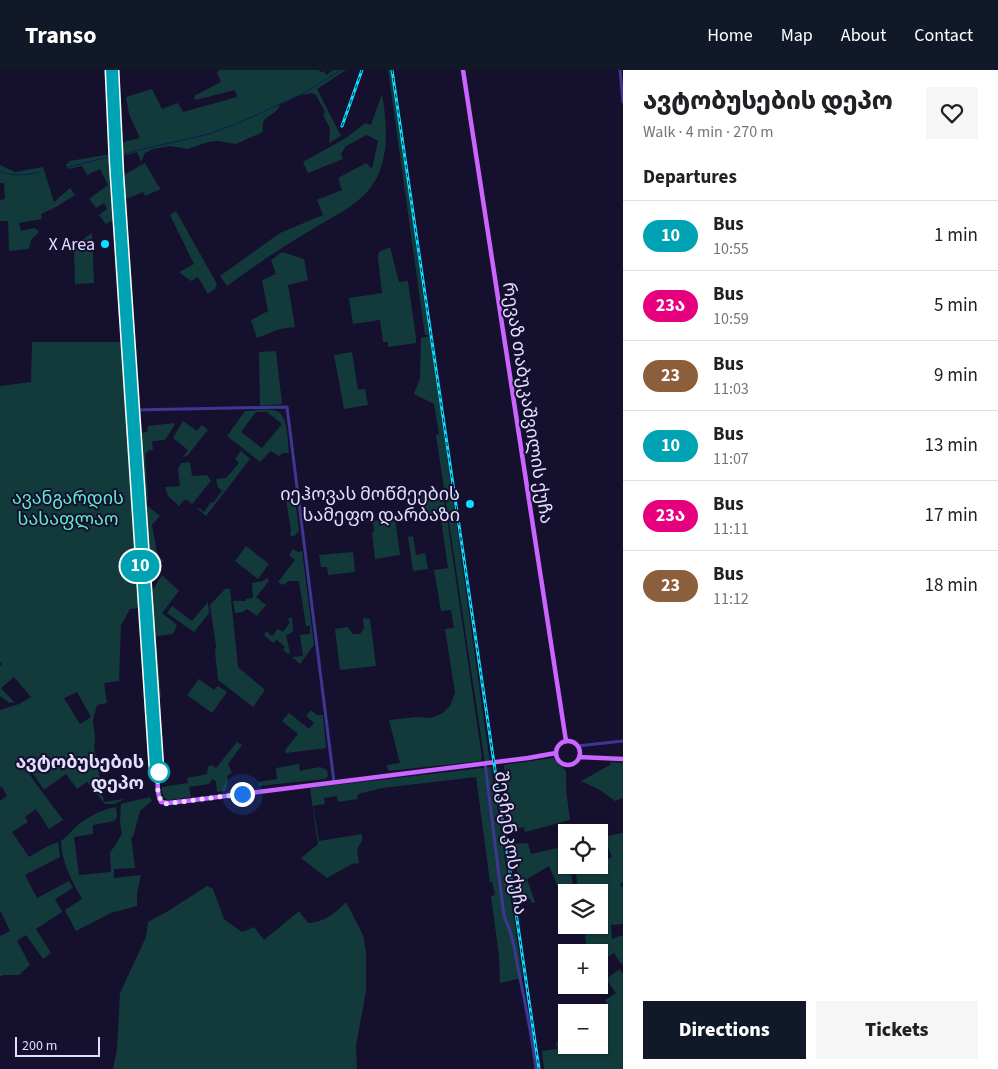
<!DOCTYPE html>
<meta charset="utf-8">
<style>
:root{--surface:#fff;--page:#f6f6f6;--text:#202124;--muted:#757577;--line:#e0e0e0;--accent:#111827}
body{margin:0;font-family:"Source Sans 3","Noto Sans Georgian",sans-serif;background:var(--page);color:var(--text);height:100vh;display:flex;flex-direction:column;font-size:19px;white-space:nowrap}
*{box-sizing:border-box;margin:0}
p{font-size:16px;color:var(--muted)}
.icon{flex:none;width:28px;height:28px;fill:none;stroke:currentColor;stroke-width:2;stroke-linecap:round;stroke-linejoin:round}
.map{position:relative;flex:1;overflow:hidden}
.details{display:flex;flex-direction:column;background:var(--surface);width:375px}
.details>*{flex:none}
.badge{padding:0 10px;border-radius:16px;font-size:18px;line-height:32px}
.fabs{position:absolute;left:558px;top:754px;display:grid;gap:10px}
.fabs a{display:grid;place-items:center;width:50px;height:50px;border-radius:0px;background:var(--surface);box-shadow:0 1px 4px #0004;font-size:25px}
.scale{position:absolute;left:15px;bottom:12px;width:85px;box-sizing:border-box;padding-left:5px;border:2px solid #e3deff;border-top:0;font-size:14px;line-height:18px;white-space:nowrap;color:#e3deff;-webkit-text-stroke:4px #16102f;paint-order:stroke}
.you{position:absolute;width:25px;height:25px;margin:-12px;border:4px solid #fff;border-radius:50%;background:#1a73e8;box-shadow:0 0 0 8px #1a73e833}
.map>.badge{position:absolute;translate:-50% -50%;box-shadow:0 0 0 2px #fff}
h2{padding:0 20px;font-size:19px;line-height:45px}
.round{display:grid;place-items:center;flex:none;width:52px;height:52px;border-radius:0px;background:var(--page)}
.headline{display:flex;align-items:center;justify-content:space-between;height:85px;padding:0 20px}
h1{font-size:24px;font-weight:800;line-height:38px}
.primary-button{display:flex;gap:10px;margin-top:auto;padding:10px 20px}
.primary-button a{flex:1;height:58px;border-radius:0px;background:var(--accent);color:#fff;font-size:20px;font-weight:800;line-height:58px;text-align:center}
.primary-button a+a{background:var(--page);color:var(--text)}
ul{padding:0;list-style:none}
li{display:flex;align-items:center;gap:15px;height:70px;padding:0 20px;border-top:1px solid var(--line)}
li div{flex:1}
li b{display:block;font-size:19px}
li em{font-style:normal}
li .badge{min-width:55px;font-weight:700;text-align:center}
header{display:flex;align-items:center;gap:30px;box-sizing:border-box;height:70px;padding:0 25px;background:var(--accent);color:#fff}
header strong{font-size:24px}
nav{display:flex;gap:28px;margin-inline-start:auto;font-size:18px}
main{display:flex;flex:1;min-height:0}
.map>svg:first-child{display:block}
.green{fill:#123a3a;fill-rule:evenodd}
.lines{fill:none;stroke-linecap:round;stroke-linejoin:round}
.stream{stroke:#062052;stroke-width:1}
.minor{stroke:#3d3792;stroke-width:3}
.major{stroke:#ca65ff;stroke-width:4.5}
.rail-casing{stroke:#0adfff;stroke-width:3}
.rail{stroke:#16102f;stroke-width:1;stroke-dasharray:4;stroke-linecap:butt}
.line-casing{stroke:#fff;stroke-width:11}
.line{stroke:#00a3b4;stroke-width:8}
.walk{stroke:#e3deff;stroke-width:5;stroke-dasharray:0 9}
.poi-dot{fill:#0adfff;stroke:#16102f;stroke-width:2}
.stop-dot{fill:#fff;stroke:#00a3b4;stroke-width:2.5}
.labels{text-anchor:middle;stroke-width:4;stroke-linejoin:round;paint-order:stroke}
.poi-label{font-size:18px;fill:#e3deff;stroke:#16102f;text-anchor:end}
.street-label{font-size:18px;fill:#e3deff;stroke:#16102f}
.park-label{font-size:18px;fill:#5eebcc;stroke:#16102f}
.stop-label{font-size:18px;font-weight:bold;fill:#e3deff;stroke:#16102f;text-anchor:end}
</style>
<header>
<strong>Transo</strong>
<nav><a>Home</a><a>Map</a><a>About</a><a>Contact</a></nav>
</header>
<main>
<div class="map">
<svg width="623" height="999" viewBox="0 0 623 999">
<rect width="100%" height="100%" fill="#16102f"/>
<path class="green" d="M219 0H319L320 2 324 1 326 5 333 0H346L317 19 341 66 329 73 330 58 323 45 325 42 316 25 312 23 300 25 280 35C274 49 260 43 263 62L236 74 218 71 208 72 188 79 170 76 153 79 145 83 141 92 137 82 121 86 119 73 140 68 129 44 126 27 152 19 162 39 178 33 183 42 237 27 235 20 195 30 194 26 221 12 217 3Z
M388 0H391L429 265H425Z
M382 24C388 59 391 102 361 128 345 142 325 151 306 163 279 179 253 197 227 216L220 206 280 163 323 145 317 130 342 120 338 108 366 93 372 99 378 71 367 65 346 76 341 84 343 89 308 103 303 92 346 68 365 53 371 55Z
M111 84 115 149 106 154 99 145 107 139 104 133 96 138 89 129 108 115 100 99 87 105 82 96 68 99 66 95 70 91Z
M145 93 157 114 161 119 145 126 143 122 124 130 122 106Z
M0 95 15 102 43 97 54 132 70 118 75 125 56 137 41 144 42 149 19 153 21 161 35 158 39 162 31 170 29 179 9 181 8 151H0V130L5 129 4 113H0Z
M176 141 217 214 215 219 208 224 198 207 191 211 179 202 194 194 170 145Z
M92 163 94 213 75 214 74 175Z
M390 177 399 212 408 211 416 268V273L388 277V272H383L380 250 353 254 349 228 382 223 378 187 379 182Z
M282 182 304 189 308 210 288 215 295 257 280 259 257 268 251 250 268 241 262 210 276 204 271 190Z
M430 266 490 693H485L436 365 439 364 434 334 414 324 420 308 421 268Z
M32 272H123L136 450 134 460 137 476 141 538 130 539 121 555 119 611 104 613 107 633 97 635 93 650 95 668 94 677 104 732 124 729 115 734H105L87 712 77 719 66 704 44 720 21 686 19 687 34 711 63 750 49 759 36 739 25 747 28 752 12 762 29 787 46 777 58 772 60 787 25 805 37 828 69 811 73 818 55 829 62 842 36 859 51 883 43 889 26 865 17 871 30 895 19 905H3L0 907V866L10 861 1 842H0V731L7 726 2 717H0V640L19 634 31 627 14 607 1 618 14 632H17L9 633 0 626V596L2 594 0 592V316L31 312ZM77 622 91 647 80 654 64 628Z
M276 281 282 334 260 336 259 282Z
M352 282 358 320 365 319 368 335 344 339 334 285Z
M245 341C254 341 269 338 277 341 288 345 288 373 289 383H283L279 386 271 381 260 392 227 366ZM256 342H267L282 354 262 378 241 362Z
M183 351 197 361 202 355 208 360 187 386 183 387 188 380 173 368Z
M174 353V356L165 370 152 371 153 380H149L145 384 148 430 144 429 141 363 147 362 148 356Z
M241 381 250 389 206 446 198 439 199 438 204 442 211 432 213 433 222 421 218 417 216 409 226 408 239 393 235 389Z
M190 392 192 406 207 405 211 411 192 434 187 430H184L179 436 168 426 165 417 180 416 178 399 181 393Z
M443 421 445 438C438 446 432 447 422 449L419 424Z
M295 428 299 461 293 467 290 465 291 460 286 430Z
M145 434 160 446 152 455 157 483 163 491 161 493 152 485 147 486Z
M395 448 400 485 375 489 372 463 374 462 373 451Z
M443 448H447L482 688 480 691 388 701 387 695 400 693 389 650 417 647 431 648 443 643 450 636 455 623 445 559 454 558 451 540 441 541 434 500 448 498 441 449Z
M413 466 416 485 425 483 428 499 413 501 408 467Z
M246 476 269 494 258 509 235 491Z
M293 479 298 482 302 481 314 575 300 594 292 587 303 586 300 565 310 564V556H306L299 511H289L283 515 278 512 295 490 289 485Z
M353 482 355 502 328 505 327 497H321L319 485Z
M162 505 179 521 162 543 177 555 173 564 156 566 161 628 158 629 149 524 151 523Z
M267 508 269 511 256 527 266 535 257 546 247 539 243 542 235 543 233 531H246V529L253 528 252 513 263 511Z
M225 519H230L238 597 265 620 253 637 218 610 215 582 216 576 210 535Z
M208 532 209 543 194 562 167 543 172 536 192 551Z
M290 547 292 548 293 562 286 565 290 583 288 584 283 580 285 577 277 570 273 573 264 565 266 561 272 566 278 559 283 562 290 552 288 550Z
M363 548 370 549 376 596 340 600 335 559 348 557 353 564H360L364 559Z
M199 609 214 620 218 616 227 622 212 643 187 625Z
M311 640 317 645H323L326 678 286 683 285 680 298 664 282 651 289 643 309 659 314 653 306 646Z
M237 672 242 675 228 694 232 703 227 706 228 711 225 721 217 722 216 711 212 709 209 714 189 717 191 727 168 730C162 727 162 723 162 717L188 713 187 708 207 704 208 697 211 695 216 698Z
M553 688 566 701V720L570 750 525 762 524 757 512 759 504 695Z
M610 692 623 693V728L615 731 600 720 581 711 610 695Z
M299 694 300 701 320 697 327 700 328 706 325 709 259 716 258 712 277 709 276 698Z
M491 697 523 908 500 913 499 886 491 826 495 825 492 812H490L476 707 382 718 358 724 357 729 338 732 337 726 324 728 325 734 313 736 319 771 362 764V770L357 780 359 793 352 794 327 808 301 788 318 774 310 718Z
M150 727 152 731 140 741 133 767H131L135 798 114 799V808L141 805 137 824V836L111 843 76 861 65 840 82 829C72 811 61 791 61 771 68 766 73 759 79 754 90 746 102 739 116 737L117 747 114 751 93 755V764L74 767 79 805 111 802 110 783 122 764 120 753 121 734Z
M623 763V812L620 814 621 817H623V854L611 855 612 869 623 865V893L621 894 614 883 599 893V882H585H587L584 855H599V822H578L575 795H589V796L599 795V793L612 787 607 775 606 766Z
M528 773 531 784 566 776V795H570L574 822H566V827L563 828 549 796 527 809 535 832 532 833 530 829 521 830 514 774Z
M207 816 213 819 224 849 242 862 254 857 264 870 299 841 308 853C326 852 335 843 346 832L363 865 366 881V921L356 976 357 999H113L117 979 120 923 146 867 148 852 168 841Z
M620 899 623 905V999H544L542 981 557 979 556 972 565 969 562 959 566 957V975H599V942H589L588 941 599 935 604 937 608 935 605 930 616 923 606 909Z"/>
<g class="lines">
<path class="stream" d="M122 84 209 64 241 52 304 23 341 0
M69 97 109 87
M0 101C13 107 27 105 41 102
M0 989 8 999"/>
<path class="minor" d="M620 0 623 32
M133 340 287 337 334 712
M577 676 623 671
M485 693 504 846C512 862 515 880 518 898 525 932 532 965 536 999"/>
<path class="major" d="M110 0C119 233 139 466 154 699L157 707
M114 0 119 106 159 699C158 709 156 722 161 732L168 733 186 731 528 688 556 683
M463 0 566 671
M556 683a12 12 0 1 1 24 0a12 12 0 1 1-24 0Z
M579 687 623 689"/>
<defs>
<path id="rail" d="M392 0 539 999
M342 56 362 0"/>
</defs>
<use href="#rail" class="rail-casing"/>
<use href="#rail" class="rail"/>
</g>
<g class="lines">
<defs>
<path id="line" d="M110 0 114 90 154 699 158 708 159 699 119 106 114 0"/>
</defs>
<use href="#line" class="line-casing"/>
<use href="#line" class="line"/>
<path class="walk" d="M159 702C157 712 156 726 164 734L242 724"/>
</g>
<g class="poi-dot">
<circle cx="105" cy="174" r="5"/>
<circle cx="470" cy="434" r="5"/>
</g>
<circle class="stop-dot" cx="159" cy="702" r="10"/>
<g class="labels">
<g class="poi-label">
<text x="95" y="180">X Area</text>
<text x="460" y="430">იეჰოვას მოწმეების<tspan x="460" dy="21">სამეფო დარბაზი</tspan></text>
</g>
<g class="street-label">
<text transform="translate(528 333) rotate(81)" y="6">რევაზ თაბუკაშვილის ქუჩა</text>
<text transform="translate(511 773) rotate(82)" y="6">შევჩენკოს ქუჩა</text>
</g>
<g class="park-label">
<text x="68" y="434">ავანგარდის<tspan x="68" dy="21">სასაფლაო</tspan></text>
</g>
<g class="stop-label">
<text x="144" y="698">ავტობუსების<tspan x="144" dy="21">დეპო</tspan></text>
</g>
</g>
</svg>
<div class="fabs">
<a><svg class="icon" aria-label="locate" viewBox="0 0 24 24"><circle cx="12" cy="12" r="6"/><path d="M12 2v4M12 18v4M2 12h4M18 12h4"/></svg></a>
<a><svg class="icon" aria-label="layers" viewBox="0 0 24 24"><path d="M12 4l9 5-9 5-9-5zM3 14l9 5 9-5"/></svg></a>
<a>+</a>
<a>−</a>
</div>
<div class="scale">200 m</div>
<div class="you" style="left:242px;top:724px"></div>
<b class="badge" style="left:140px;top:496px;background:#00a3b4;color:#fff">10</b>
</div>
<section class="details">
<div class="headline"><div><h1>ავტობუსების დეპო</h1><p>Walk · 4 min · 270 m</p></div><a class="round"><svg class="icon" aria-label="heart" viewBox="0 0 24 24"><path d="M12 20l-8-8c-3-5 5-10 8-4 3-6 11-1 8 4z"/></svg></a></div>
<h2>Departures</h2>
<ul>
<li><span class="badge" style="background:#00a3b4;color:#fff">10</span><div><b>Bus</b><p>10:55</p></div><em>1 min</em></li>
<li><span class="badge" style="background:#e6007e;color:#fff">23ა</span><div><b>Bus</b><p>10:59</p></div><em>5 min</em></li>
<li><span class="badge" style="background:#8b5e3c;color:#fff">23</span><div><b>Bus</b><p>11:03</p></div><em>9 min</em></li>
<li><span class="badge" style="background:#00a3b4;color:#fff">10</span><div><b>Bus</b><p>11:07</p></div><em>13 min</em></li>
<li><span class="badge" style="background:#e6007e;color:#fff">23ა</span><div><b>Bus</b><p>11:11</p></div><em>17 min</em></li>
<li><span class="badge" style="background:#8b5e3c;color:#fff">23</span><div><b>Bus</b><p>11:12</p></div><em>18 min</em></li>
</ul>
<div class="primary-button"><a>Directions</a><a>Tickets</a></div>
</section>
</main>
